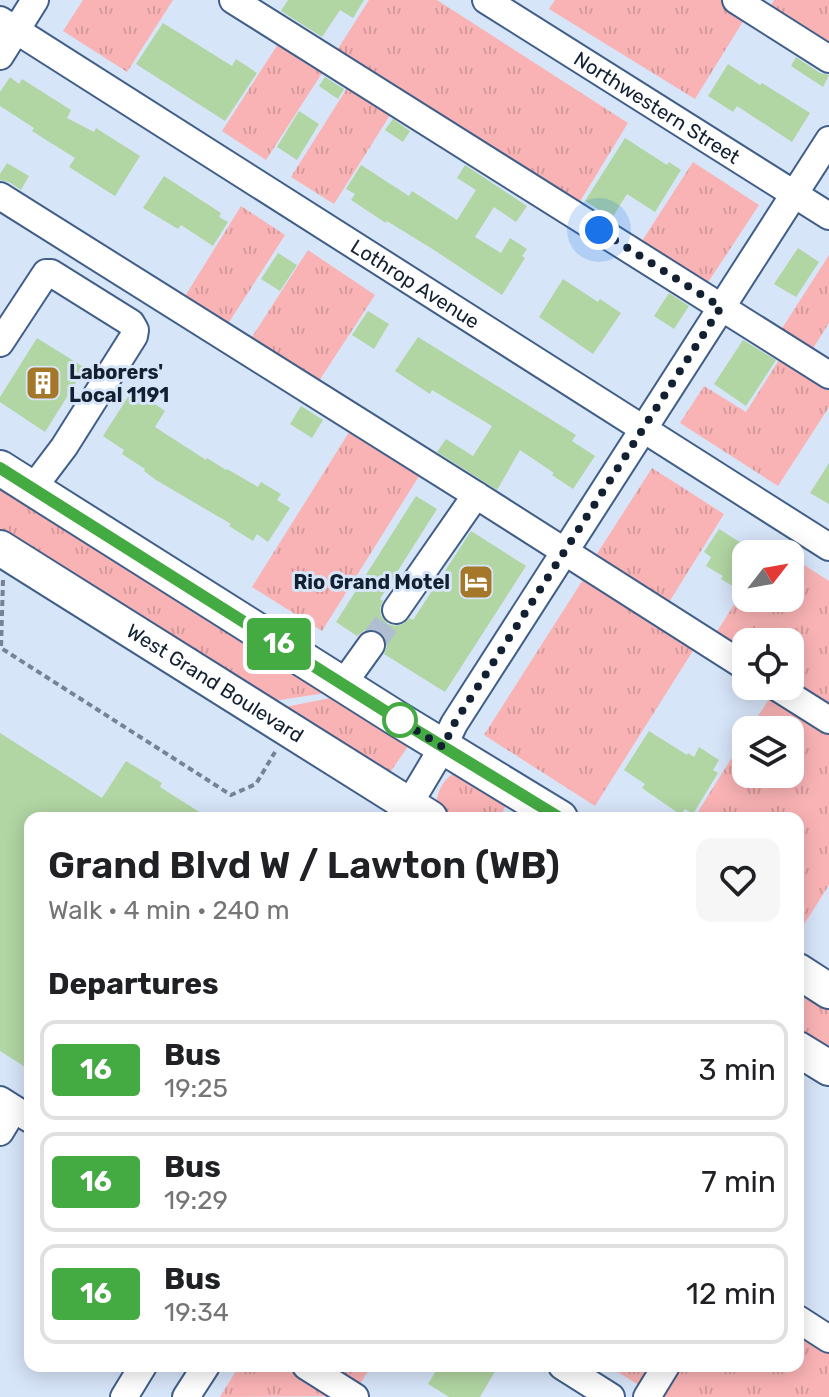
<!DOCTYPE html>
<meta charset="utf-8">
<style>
:root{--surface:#fff;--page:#f6f6f6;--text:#202124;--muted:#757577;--line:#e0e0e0}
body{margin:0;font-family:Rubik,sans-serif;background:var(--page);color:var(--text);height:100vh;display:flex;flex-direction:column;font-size:30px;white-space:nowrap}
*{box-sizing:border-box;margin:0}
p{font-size:26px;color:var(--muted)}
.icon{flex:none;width:44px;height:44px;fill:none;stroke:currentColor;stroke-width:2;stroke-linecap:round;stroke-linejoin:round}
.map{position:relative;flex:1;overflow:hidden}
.sheet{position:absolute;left:24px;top:812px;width:780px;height:560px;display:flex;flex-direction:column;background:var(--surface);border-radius:16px;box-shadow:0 4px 20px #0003}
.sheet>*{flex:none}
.badge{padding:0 16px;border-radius:6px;font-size:28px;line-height:52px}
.needle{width:52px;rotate:59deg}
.buttons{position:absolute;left:732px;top:540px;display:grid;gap:16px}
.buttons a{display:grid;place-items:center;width:72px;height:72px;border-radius:16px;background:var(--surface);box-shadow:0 4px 20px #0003;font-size:40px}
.you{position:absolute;width:40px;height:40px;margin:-20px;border:6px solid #fff;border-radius:50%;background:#1a73e8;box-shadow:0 0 0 12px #1a73e833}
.map>.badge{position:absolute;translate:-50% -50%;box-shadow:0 0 0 4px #fff}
h2{padding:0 24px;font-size:30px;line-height:72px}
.round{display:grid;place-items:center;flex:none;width:84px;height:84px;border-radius:16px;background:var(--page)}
.head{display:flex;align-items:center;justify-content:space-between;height:136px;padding:0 24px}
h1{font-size:38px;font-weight:600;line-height:60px}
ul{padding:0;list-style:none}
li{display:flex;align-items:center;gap:24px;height:100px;margin:0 16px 12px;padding:0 8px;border:4px solid var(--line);border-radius:16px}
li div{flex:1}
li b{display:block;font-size:30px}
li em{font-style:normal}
li .badge{min-width:88px;font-weight:700;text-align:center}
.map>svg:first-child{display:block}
.grass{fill:url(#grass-tufts)}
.building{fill:#b1d5a3}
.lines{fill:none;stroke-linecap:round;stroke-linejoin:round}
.minor-tunnel{stroke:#b0bed1;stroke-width:26;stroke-dasharray:26 13;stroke-linecap:butt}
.minor-casing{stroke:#405e88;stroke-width:30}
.major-casing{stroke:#405e88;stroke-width:38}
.path{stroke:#758395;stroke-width:4;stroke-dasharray:6 4;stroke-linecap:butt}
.minor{stroke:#fff;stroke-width:26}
.major{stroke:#fff;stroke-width:34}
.line-casing{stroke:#fff;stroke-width:18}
.line{stroke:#44aa42;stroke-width:12}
.walk{stroke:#132031;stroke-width:8;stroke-dasharray:0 14.4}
.stop-dot{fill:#fff;stroke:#44aa42;stroke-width:4}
.labels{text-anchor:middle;stroke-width:6;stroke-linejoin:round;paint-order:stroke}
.street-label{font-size:20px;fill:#132031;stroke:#d7e5f9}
.poi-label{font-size:20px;font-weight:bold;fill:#132031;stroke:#d7e5f9;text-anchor:start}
</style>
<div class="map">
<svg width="829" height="1397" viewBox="0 0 829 1397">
<defs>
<pattern id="grass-tufts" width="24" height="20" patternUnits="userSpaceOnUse" patternTransform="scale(2)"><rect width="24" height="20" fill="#fab3b5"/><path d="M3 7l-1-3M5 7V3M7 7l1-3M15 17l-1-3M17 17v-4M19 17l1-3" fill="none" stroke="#d59a9c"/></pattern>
</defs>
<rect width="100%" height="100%" fill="#d7e5f9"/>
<path class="grass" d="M83 0H173L127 72 63 31Z
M369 0H437L628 123 576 208 334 55Z
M555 0H722L747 15 695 99 549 9Z
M774 0H829V48L768 11Z
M280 41 324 70 266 160 222 131Z
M349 85 392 112 334 204 291 177Z
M693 162 759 205 705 287 640 244Z
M241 206 285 235 226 327 182 301Z
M308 250 375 295 317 384 250 340Z
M829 255V323L810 353 779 333Z
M781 357 829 388V407L778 486 680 423 704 386 746 412Z
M351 429 421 473 322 631 252 587Z
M652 468 724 514 666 607 593 560Z
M0 480 332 692 267 702 0 532Z
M790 556 829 581V711L790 686V642H746V657L714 636 746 586V598H790Z
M586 575 696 646 595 806 484 735Z
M340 696 411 742 387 777 275 709Z
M771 696 829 733V885L798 934V818H694L746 735V774H790V730H749Z
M454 773 464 774 507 802 500 818C482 818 428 826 438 794 441 785 446 778 454 773Z
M798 987 829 1006V1058L798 1039Z
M798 1333 829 1353V1397H658L608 1366H798Z
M239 1366H289L336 1396 220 1397Z
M322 1366H371L357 1389Z"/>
<path class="building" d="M288 0H364L353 18 340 10 322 37 281 11Z
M163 23 232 66 236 59 257 73 225 121 136 64Z
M796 57 820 73 829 75 823 87 791 66Z
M728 64 760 85 762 83 810 113 792 142 737 106 733 112 708 96Z
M10 77 19 84 22 79 71 110 67 118 94 132 96 128 140 156 115 196 69 167 75 158 32 131 34 128 0 106V92Z
M325 77 344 89 338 99 319 86Z
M299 111 319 124 297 160 277 147Z
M393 119 410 131 403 142 385 130Z
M625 138 667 165 669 162 681 170 655 212 627 194 612 218 585 201Z
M7 163 29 176 21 190 9 182 0 180V174Z
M361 165 409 196 412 191 457 220 476 190 457 178 465 165 527 206 516 222 494 207 475 237 501 253 510 238 527 249 522 256 525 258 502 295 434 250 387 221 386 223 351 200 355 194 346 189Z
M164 176 221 213 219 217 228 222 213 246 181 225 178 229 143 208Z
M798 248 819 262 796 297 774 284Z
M278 253 297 265 280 291 261 279Z
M563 279 598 302 600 299 621 313 593 354 539 317Z
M669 293 689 306 674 329 654 316Z
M368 311 389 324 374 349 352 335Z
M418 337 576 435 572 441 595 456 573 489 552 475 554 473 520 450 497 490 437 452 446 439 473 456 492 426 432 390 430 394 395 371Z
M37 338 85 368 45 432 0 402V397Z
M743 340 776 360 746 406 714 384Z
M133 389 165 411 155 427 206 460 207 458 226 470 227 469 258 487 261 482 281 494 277 500 290 508 268 542 257 534 253 541 229 526 231 524 156 480 144 471 145 469 122 454 124 450 103 436Z
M301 406 323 420 312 438 290 424Z
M829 463V504L810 493Z
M416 496 437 509 380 599 383 601 380 608 381 616 388 624 395 626 403 624 410 618 413 620 471 531 526 566 445 692 384 654 387 646 386 639 380 632 372 629 365 630 357 636 336 622Z
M719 529 746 546V594L721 579 723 576 706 566 711 557 704 552Z
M649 731 687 755 688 753 694 757 699 747 719 760 713 770 718 773 693 814 685 809 681 815 642 788 645 784 624 770Z
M0 733 102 798 126 761 162 783 160 787 209 818H30V1070L0 1051Z
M439 1366H498L480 1397H449L428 1384Z"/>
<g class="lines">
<path class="minor-tunnel" d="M371 645 396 610"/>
<defs>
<g id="minor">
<path d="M233 0 829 375"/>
<path id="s1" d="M486 0 829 216"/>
<path d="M736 0 829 59"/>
<path id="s2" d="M0 20 829 547"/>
<path d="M0 56 35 0"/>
<path d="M0 196 476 495 746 667"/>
<path d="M0 343 46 273H51L131 323 135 330 134 336 64 447 33 488"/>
<path d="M396 610 476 495"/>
<path d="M343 684 371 645"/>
<path d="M775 686 829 720"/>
<path d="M409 804 443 747 454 724 829 140"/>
<path d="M0 1100 30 1119"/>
<path d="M0 1132 14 1109"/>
<path d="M798 1319 829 1339"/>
<path d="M306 1366 355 1397"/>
<path d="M562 1366 611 1397"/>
<path d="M124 1397 143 1366"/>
<path d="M186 1397 206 1366"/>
<path d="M647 1397 666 1366"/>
</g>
<g id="major">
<path d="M0 468 396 718 560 818"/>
<path id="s3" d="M0 548 430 818"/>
<path d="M798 971 829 991"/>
<path d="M798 1049 829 1068"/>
</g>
</defs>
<use href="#minor" class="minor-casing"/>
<use href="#major" class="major-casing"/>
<path class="path" d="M3 580 1 648 231 795 256 784 275 752"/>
<use href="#minor" class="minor"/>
<use href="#major" class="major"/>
</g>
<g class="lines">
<defs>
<path id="line" d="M0 468 396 718 560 818"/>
</defs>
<use href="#line" class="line-casing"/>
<use href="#line" class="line"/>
<path class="walk" d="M400 720 396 718 443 747 454 724 721 307 599 230"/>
</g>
<defs>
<symbol id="building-square" viewBox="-11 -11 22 22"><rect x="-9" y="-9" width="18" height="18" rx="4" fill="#a47729" stroke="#d7e5f9"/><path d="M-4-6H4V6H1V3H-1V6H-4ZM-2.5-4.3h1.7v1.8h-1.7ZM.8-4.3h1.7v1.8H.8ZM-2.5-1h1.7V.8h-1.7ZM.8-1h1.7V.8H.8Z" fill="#fff"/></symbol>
<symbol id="hotel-square" viewBox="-11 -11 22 22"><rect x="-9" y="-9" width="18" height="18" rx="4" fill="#a47729" stroke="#d7e5f9"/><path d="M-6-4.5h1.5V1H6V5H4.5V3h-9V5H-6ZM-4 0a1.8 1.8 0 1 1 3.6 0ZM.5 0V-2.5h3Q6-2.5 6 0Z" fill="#fff"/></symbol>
</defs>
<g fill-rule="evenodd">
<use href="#building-square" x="23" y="363" width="40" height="40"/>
<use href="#hotel-square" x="456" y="562" width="40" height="40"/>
</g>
<circle class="stop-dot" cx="400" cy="720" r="16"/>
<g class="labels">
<g class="street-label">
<text dy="7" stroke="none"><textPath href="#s1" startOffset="202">Northwestern Street</textPath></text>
<text dy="7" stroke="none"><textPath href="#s2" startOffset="492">Lothrop Avenue</textPath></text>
<text dy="7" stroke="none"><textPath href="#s3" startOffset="254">West Grand Boulevard</textPath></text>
</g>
<g class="poi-label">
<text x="69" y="379">Laborers'<tspan x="69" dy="23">Local 1191</tspan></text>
<text x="450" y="589" text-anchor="end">Rio Grand Motel</text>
</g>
</g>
</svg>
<div class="buttons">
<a><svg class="needle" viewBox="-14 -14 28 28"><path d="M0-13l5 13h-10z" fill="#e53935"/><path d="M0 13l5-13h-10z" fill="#757577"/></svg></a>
<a><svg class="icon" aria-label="locate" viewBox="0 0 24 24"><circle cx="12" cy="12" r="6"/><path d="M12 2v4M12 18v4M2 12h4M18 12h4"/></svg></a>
<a><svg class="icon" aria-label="layers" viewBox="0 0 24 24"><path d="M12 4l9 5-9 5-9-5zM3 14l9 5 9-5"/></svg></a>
</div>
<div class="you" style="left:599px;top:230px"></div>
<b class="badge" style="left:279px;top:644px;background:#44aa42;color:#fff">16</b>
<section class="sheet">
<div class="head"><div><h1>Grand Blvd W / Lawton (WB)</h1><p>Walk · 4 min · 240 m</p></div><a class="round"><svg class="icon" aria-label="heart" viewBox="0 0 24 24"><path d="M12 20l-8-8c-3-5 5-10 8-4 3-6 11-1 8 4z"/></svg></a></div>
<h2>Departures</h2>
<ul>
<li><span class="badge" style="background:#44aa42;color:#fff">16</span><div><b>Bus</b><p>19:25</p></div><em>3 min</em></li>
<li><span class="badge" style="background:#44aa42;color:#fff">16</span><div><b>Bus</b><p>19:29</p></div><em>7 min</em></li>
<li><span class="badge" style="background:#44aa42;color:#fff">16</span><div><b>Bus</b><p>19:34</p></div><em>12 min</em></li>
</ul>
</section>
</div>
